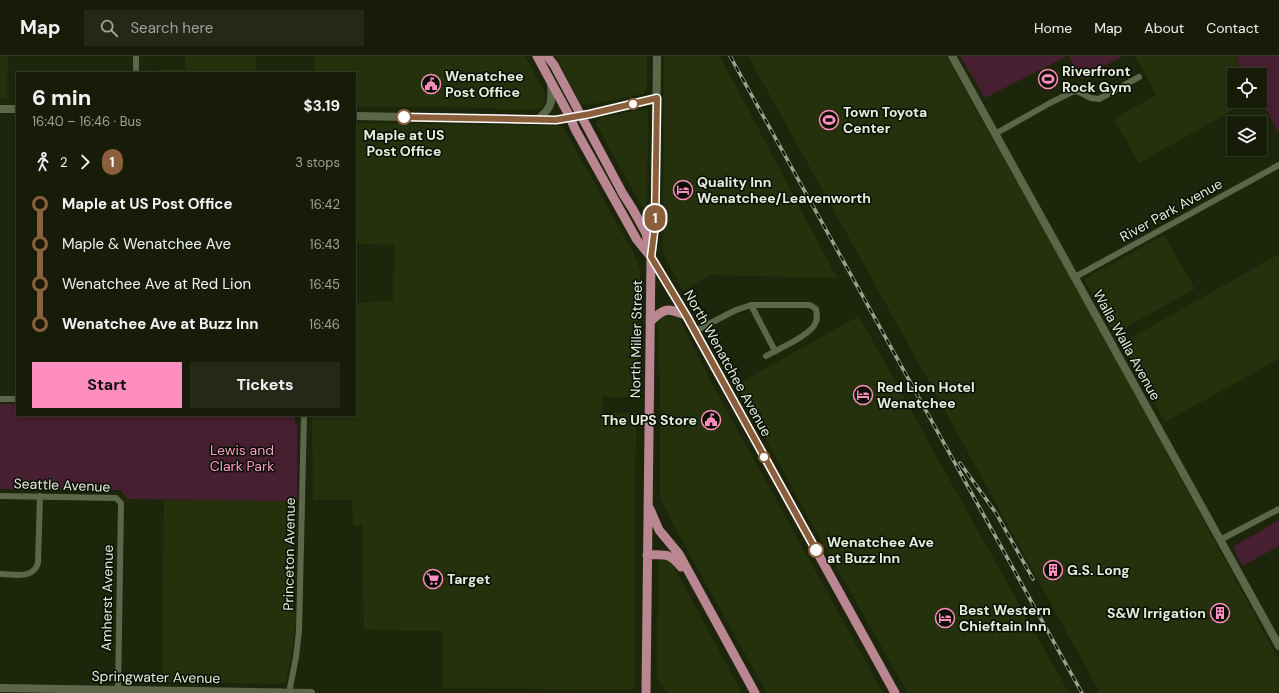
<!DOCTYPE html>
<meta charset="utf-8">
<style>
:root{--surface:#161c08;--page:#232916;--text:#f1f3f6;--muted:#9ea19c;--line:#353a29;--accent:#fd8ebf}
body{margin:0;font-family:"DM Sans",sans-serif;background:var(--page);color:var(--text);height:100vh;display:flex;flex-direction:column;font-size:15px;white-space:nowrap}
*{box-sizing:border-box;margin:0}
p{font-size:13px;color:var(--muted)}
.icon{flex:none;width:22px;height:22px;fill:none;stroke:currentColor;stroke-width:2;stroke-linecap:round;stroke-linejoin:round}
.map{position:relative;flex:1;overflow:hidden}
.sheet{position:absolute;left:16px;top:16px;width:340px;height:344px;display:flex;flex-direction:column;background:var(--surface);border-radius:0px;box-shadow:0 2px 6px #0003,0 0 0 1px var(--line)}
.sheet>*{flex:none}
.badge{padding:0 8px;border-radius:13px;font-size:14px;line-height:26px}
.tools{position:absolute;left:1227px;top:12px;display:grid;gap:8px}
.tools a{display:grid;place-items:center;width:40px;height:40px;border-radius:0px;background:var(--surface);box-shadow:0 2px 6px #0003,0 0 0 1px var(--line);font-size:20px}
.map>.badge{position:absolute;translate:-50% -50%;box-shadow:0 0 0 2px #fff}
.legs{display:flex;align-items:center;gap:6px;height:44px;padding:0 16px;font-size:13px}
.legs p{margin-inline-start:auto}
.summary{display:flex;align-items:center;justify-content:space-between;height:68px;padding:0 16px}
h1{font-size:22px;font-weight:700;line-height:30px}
.action{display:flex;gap:8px;margin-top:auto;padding:8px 16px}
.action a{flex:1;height:46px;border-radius:0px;background:var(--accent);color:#111;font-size:16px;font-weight:700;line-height:46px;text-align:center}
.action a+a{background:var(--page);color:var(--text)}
ul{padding:0 16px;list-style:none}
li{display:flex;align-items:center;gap:14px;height:40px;font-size:15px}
li i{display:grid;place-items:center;width:6px;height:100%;margin:0 5px;background:currentColor}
li i::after{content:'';width:10px;height:10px;margin:-5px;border:3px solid;border-radius:50%;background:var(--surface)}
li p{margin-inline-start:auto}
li:first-child i{background:linear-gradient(#0000 50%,currentColor 0)}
li:last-child i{background:linear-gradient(currentColor 50%,#0000 0)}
header{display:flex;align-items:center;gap:24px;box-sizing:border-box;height:56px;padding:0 20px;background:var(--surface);border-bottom:1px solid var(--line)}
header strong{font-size:19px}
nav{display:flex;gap:22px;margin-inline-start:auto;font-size:14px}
.search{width:280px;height:36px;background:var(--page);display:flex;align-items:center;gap:10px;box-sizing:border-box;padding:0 14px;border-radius:0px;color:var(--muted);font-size:15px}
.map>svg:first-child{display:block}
.built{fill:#25310d}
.green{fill:#461f31}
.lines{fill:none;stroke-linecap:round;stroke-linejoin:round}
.street{stroke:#5c6749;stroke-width:6}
.secondary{stroke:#5c6749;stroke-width:8}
.primary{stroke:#ba8692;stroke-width:9}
.rail-casing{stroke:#9ba38d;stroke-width:3.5}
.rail{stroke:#090e04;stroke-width:2;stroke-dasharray:6;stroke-linecap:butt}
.line-1-casing{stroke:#fff;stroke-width:9}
.line-1{stroke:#8b5e3c;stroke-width:6}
.stop-1-dot{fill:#fff;stroke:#8b5e3c;stroke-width:2}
.labels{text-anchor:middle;stroke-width:3;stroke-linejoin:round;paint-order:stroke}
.poi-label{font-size:14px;font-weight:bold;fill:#e6eddb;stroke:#090e04;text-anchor:start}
.stop-label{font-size:14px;font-weight:bold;fill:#e6eddb;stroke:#090e04}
.street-label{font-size:14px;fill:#e6eddb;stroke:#090e04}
.park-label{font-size:14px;fill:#fd9ec7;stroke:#090e04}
</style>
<header>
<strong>Map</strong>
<div class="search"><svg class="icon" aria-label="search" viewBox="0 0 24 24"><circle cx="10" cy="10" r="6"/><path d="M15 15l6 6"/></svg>Search here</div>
<nav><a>Home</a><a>Map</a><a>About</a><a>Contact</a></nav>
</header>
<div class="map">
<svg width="1279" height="637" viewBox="0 0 1279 637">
<rect width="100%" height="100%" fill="#1d260a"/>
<path class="built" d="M0 0H8L7 42H0Z
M185 0H256V17H159V13H185Z
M314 0H525L546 39 542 51 538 53 500 54 497 52 355 50V17H314Z
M555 0H647V33L643 38 588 49 581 48Z
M664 0H720L837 222 710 219 683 235 663 197Z
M748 0H946L1105 283 1279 604V637H1100L953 369Z
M1135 0H1237L1239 9 1249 19H1234V45H1249L1139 107 1114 63 1156 39Z
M646 53 648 54 647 160 596 68 598 62Z
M357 67 560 70 564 73 633 196 640 213 637 341H602V357H637L635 415V629L633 634 443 632V575L364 574 362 469H353L352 444H313L312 359H355V247L393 245 394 189 355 188Z
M1164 179 1195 233 1114 278 1084 223Z
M1279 198V303L1165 366 1122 287Z
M666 256 677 258 717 337 883 637H767L676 474 660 442V323L657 261Z
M859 260 948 421 1069 637H908L823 488 736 329Z
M164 444 297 445 293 458 292 546 296 560 293 590 286 626 282 628 162 626Z
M658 503 670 504 742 637H670L666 634 661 628 657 621Z"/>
<path class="green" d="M960 0H1067L985 42Z
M1069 0H1123L1081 23Z
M1237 0H1279V77L1260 42V19H1249L1239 9Z
M0 348H17V359H295V368H297V445L127 443 121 434 0 433Z
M1279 464V490L1242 510 1233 491Z"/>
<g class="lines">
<path class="street" d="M136 17V0
M995 78 1050 47 1072 36 1077 35 1091 42 1099 43 1139 21
M1075 221 1279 109
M751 249 775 295
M695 275 736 254 751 249H810L816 253C817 258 818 263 815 268 809 280 778 293 766 300
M0 343H17
M0 440 116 442 121 447 118 637
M1220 484 1279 453
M0 518C14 518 33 524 38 507L40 440
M289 637 296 601 299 575 304 359"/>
<path class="secondary" d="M952 0 1279 590
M0 53H17
M355 60 556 64 590 58 657 43
M538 63C553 51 552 45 551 27
M652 197 655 169 657 2
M0 632 311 637"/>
<path class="primary" d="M537 0 570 61 575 73 637 184 651 201 686 259 895 637
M547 0 554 9 623 138 632 152 646 177 651 201 646 637
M650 266C665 251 667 252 686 259
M650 453 659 474 679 498 755 637
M647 499C665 499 669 496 681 511"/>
<defs>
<path id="rail" d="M730 0 1082 637
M960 407 996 457 1033 523"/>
</defs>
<use href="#rail" class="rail-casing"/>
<use href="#rail" class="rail"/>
</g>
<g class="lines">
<defs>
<path id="line-1" d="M404 61 556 64 590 58 657 42 655 169 651 201 686 259 816 494"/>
</defs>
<use href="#line-1" class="line-1-casing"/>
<use href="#line-1" class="line-1"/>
</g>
<defs>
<symbol id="stadium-ring" viewBox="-11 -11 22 22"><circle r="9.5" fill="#090e04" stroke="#fd8ebf" stroke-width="1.5"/><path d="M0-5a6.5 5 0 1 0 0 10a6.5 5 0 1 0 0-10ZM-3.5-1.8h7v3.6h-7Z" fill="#fd8ebf"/></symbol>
<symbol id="civic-ring" viewBox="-11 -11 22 22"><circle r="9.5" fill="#090e04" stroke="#fd8ebf" stroke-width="1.5"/><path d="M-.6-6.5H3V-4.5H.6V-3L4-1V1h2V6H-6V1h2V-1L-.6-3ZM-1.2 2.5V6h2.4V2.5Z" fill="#fd8ebf"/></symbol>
<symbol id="hotel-ring" viewBox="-11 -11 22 22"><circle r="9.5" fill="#090e04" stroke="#fd8ebf" stroke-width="1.5"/><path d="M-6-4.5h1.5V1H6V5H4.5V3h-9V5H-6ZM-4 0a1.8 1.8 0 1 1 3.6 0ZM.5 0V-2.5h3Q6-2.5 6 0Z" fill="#fd8ebf"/></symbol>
<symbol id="building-ring" viewBox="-11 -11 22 22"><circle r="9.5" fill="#090e04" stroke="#fd8ebf" stroke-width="1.5"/><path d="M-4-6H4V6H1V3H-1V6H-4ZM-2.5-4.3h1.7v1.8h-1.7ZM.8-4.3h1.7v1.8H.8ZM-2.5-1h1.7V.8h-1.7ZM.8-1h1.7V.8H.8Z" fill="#fd8ebf"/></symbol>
<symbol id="supermarket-ring" viewBox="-11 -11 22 22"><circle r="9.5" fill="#090e04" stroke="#fd8ebf" stroke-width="1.5"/><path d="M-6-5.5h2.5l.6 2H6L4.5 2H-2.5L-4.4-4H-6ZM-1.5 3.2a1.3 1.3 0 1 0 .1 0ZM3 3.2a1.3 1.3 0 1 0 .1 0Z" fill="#fd8ebf"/></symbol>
</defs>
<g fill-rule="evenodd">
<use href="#stadium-ring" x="1037" y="12" width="22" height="22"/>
<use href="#civic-ring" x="420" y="17" width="22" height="22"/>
<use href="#stadium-ring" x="818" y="53" width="22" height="22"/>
<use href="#hotel-ring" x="672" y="123" width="22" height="22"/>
<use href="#hotel-ring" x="852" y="328" width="22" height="22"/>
<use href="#civic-ring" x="700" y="353" width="22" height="22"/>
<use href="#building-ring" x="1042" y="503" width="22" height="22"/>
<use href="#supermarket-ring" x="422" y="512" width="22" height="22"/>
<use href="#building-ring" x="1209" y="546" width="22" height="22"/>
<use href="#hotel-ring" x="934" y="551" width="22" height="22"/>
</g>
<g class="stop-1-dot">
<circle cx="633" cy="48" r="5"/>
<circle cx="404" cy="61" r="7"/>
<circle cx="764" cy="401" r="5"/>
<circle cx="816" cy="494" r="7"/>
</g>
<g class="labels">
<g class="poi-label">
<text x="1062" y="20">Riverfront<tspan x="1062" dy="16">Rock Gym</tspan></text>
<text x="445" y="25">Wenatchee<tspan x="445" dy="16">Post Office</tspan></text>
<text x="843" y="61">Town Toyota<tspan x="843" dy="16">Center</tspan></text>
<text x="697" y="131">Quality Inn<tspan x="697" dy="16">Wenatchee/Leavenworth</tspan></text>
<text x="877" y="336">Red Lion Hotel<tspan x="877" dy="16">Wenatchee</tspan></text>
<text x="697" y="369" text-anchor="end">The UPS Store</text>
<text x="1067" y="519">G.S. Long</text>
<text x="447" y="528">Target</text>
<text x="959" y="559">Best Western<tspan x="959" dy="16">Chieftain Inn</tspan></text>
<text x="1206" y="562" text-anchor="end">S&amp;W Irrigation</text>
</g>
<g class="stop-label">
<text x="404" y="84">Maple at US<tspan x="404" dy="16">Post Office</tspan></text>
<text x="827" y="491" text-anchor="start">Wenatchee Ave<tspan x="827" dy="16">at Buzz Inn</tspan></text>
</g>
<g class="street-label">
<text transform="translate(1171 154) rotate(-29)" y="5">River Park Avenue</text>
<text transform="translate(636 283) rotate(-89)" y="5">North Miller Street</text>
<text transform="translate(1127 289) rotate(61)" y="5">Walla Walla Avenue</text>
<text transform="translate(728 307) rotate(61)" y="5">North Wenatchee Avenue</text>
<text transform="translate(62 429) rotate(2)" y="5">Seattle Avenue</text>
<text transform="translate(289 498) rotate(-89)" y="5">Princeton Avenue</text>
<text transform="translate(107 542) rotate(-89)" y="5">Amherst Avenue</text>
<text transform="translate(156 621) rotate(1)" y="5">Springwater Avenue</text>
</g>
<g class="park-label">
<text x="242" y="399">Lewis and<tspan x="242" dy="16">Clark Park</tspan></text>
</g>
</g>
</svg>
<div class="tools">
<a><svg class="icon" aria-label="locate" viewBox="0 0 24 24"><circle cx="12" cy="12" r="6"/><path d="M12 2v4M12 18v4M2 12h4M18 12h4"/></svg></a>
<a><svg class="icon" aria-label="layers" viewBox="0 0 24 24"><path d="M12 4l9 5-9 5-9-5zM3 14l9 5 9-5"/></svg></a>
</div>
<b class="badge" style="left:655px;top:162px;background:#8b5e3c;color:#fff">1</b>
<section class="sheet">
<div class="summary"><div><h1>6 min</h1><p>16:40 – 16:46 · Bus</p></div><b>$3.19</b></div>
<div class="legs"><svg class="icon" aria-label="walk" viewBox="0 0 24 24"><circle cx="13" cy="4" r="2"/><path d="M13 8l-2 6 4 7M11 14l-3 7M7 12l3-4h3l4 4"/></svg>2<svg class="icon" aria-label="forward" viewBox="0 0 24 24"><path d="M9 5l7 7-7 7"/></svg><b class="badge" style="background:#8b5e3c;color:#fff">1</b><p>3 stops</p></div>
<ul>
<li><i style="color:#8b5e3c"></i><b>Maple at US Post Office</b><p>16:42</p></li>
<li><i style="color:#8b5e3c"></i><span>Maple &amp; Wenatchee Ave</span><p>16:43</p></li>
<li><i style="color:#8b5e3c"></i><span>Wenatchee Ave at Red Lion</span><p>16:45</p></li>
<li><i style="color:#8b5e3c"></i><b>Wenatchee Ave at Buzz Inn</b><p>16:46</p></li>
</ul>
<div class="action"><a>Start</a><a>Tickets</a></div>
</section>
</div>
